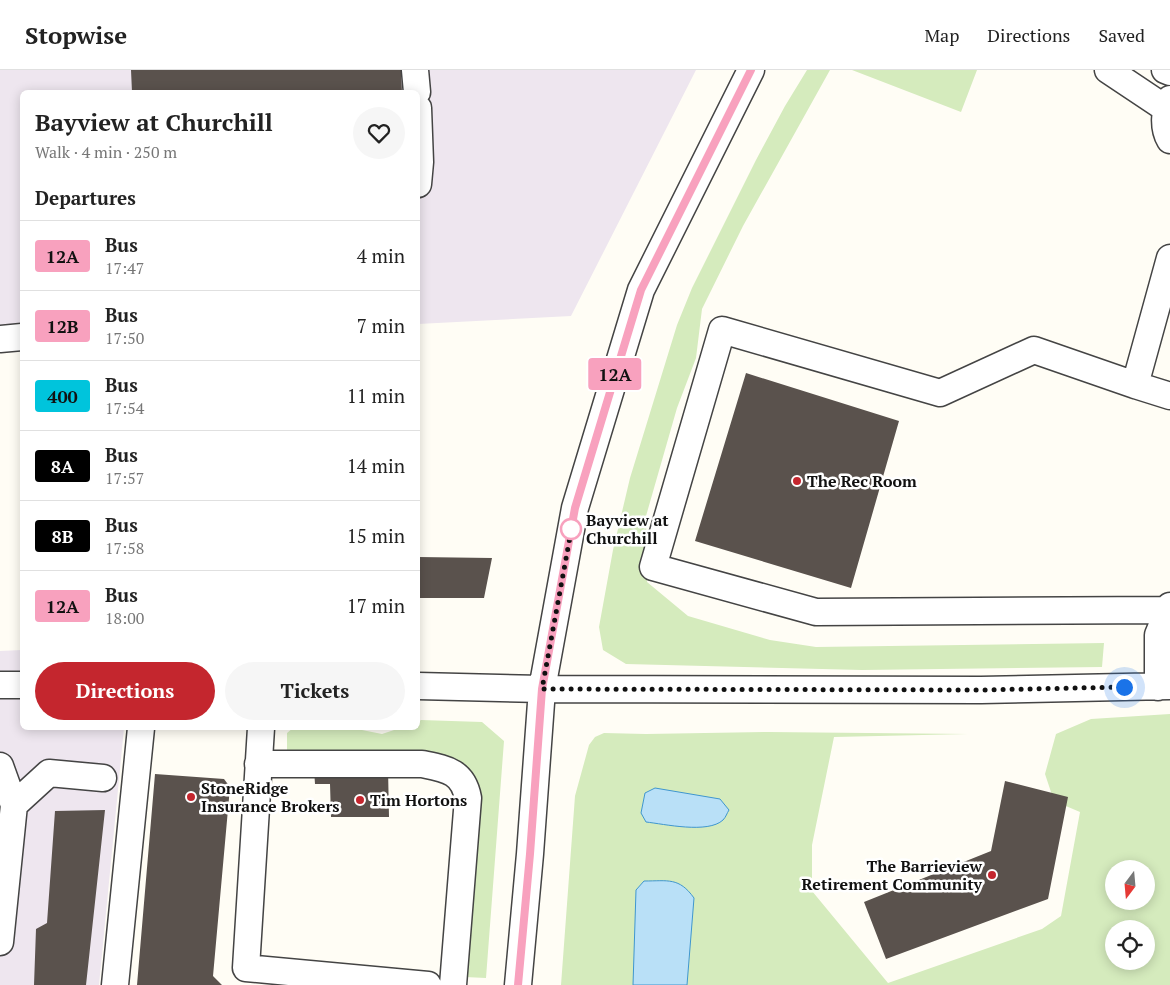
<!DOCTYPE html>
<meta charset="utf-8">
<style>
:root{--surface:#fff;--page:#f6f6f6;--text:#222;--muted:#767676;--line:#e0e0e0;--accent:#c4262e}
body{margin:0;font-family:"PT Serif",serif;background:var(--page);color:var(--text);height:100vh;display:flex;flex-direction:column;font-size:19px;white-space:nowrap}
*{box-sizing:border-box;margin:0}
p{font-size:16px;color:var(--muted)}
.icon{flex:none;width:28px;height:28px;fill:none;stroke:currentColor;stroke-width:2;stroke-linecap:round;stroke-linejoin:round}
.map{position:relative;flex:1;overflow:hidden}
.details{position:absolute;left:20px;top:20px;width:400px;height:640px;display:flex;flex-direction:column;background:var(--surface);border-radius:8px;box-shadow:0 2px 12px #0003}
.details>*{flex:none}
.badge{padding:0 10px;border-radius:4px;font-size:18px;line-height:32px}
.needle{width:32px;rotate:196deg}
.buttons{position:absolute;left:1105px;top:790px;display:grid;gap:10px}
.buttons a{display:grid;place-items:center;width:50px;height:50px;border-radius:50%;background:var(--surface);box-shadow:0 2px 12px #0003;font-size:25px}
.you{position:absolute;width:25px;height:25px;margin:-12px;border:4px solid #fff;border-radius:50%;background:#1a73e8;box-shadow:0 0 0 8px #1a73e833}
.map>.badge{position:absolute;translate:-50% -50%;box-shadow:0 0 0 2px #fff}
h2{padding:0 15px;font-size:19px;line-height:45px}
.round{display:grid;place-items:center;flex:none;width:52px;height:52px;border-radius:26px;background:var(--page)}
.overview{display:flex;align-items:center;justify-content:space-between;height:85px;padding:0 15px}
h1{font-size:24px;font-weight:800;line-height:38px}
.primary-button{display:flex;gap:10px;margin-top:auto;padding:10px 15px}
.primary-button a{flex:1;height:58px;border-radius:30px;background:var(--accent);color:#fff;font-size:20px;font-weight:800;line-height:58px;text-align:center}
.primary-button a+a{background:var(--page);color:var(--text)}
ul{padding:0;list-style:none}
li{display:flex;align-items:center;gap:15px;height:70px;padding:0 15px;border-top:1px solid var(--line)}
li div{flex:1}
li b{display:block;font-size:19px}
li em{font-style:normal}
li .badge{min-width:55px;font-weight:700;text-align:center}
header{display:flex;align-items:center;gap:30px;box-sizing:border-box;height:70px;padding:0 25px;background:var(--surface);border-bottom:1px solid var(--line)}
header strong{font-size:24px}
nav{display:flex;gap:28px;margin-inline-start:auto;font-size:18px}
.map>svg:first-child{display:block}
.industrial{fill:#eee6ef}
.green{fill:#d5ebbd;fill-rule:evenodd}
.water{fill:#b9e0f7;stroke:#3f96cf}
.building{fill:#5a524d}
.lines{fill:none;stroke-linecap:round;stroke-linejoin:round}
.minor-casing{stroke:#444;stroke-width:29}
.minor{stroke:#fff;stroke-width:26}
.line-casing{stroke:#fff;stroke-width:11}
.line{stroke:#f8a1be;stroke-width:8}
.walk{stroke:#111;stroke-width:5;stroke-dasharray:0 9}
.poi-dot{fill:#c4262e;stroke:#fff;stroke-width:2}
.stop-dot{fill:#fff;stroke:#f8a1be;stroke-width:2.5}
.labels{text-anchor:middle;stroke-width:5;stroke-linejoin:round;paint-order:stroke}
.poi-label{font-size:16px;font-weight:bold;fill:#111;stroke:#fff;text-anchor:start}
.stop-label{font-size:16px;font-weight:bold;fill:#111;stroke:#fff;text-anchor:start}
</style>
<header>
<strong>Stopwise</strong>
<nav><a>Map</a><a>Directions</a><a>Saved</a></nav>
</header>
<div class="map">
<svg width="1170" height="915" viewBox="0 0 1170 915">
<rect width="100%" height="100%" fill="#fffdf5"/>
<path class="industrial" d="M0 0H696L571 246 418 254V22H22V273L0 274Z
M22 580V658H124L99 915H0V581Z"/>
<path class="green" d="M807 0H830L743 156 702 239 696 288 677 338 646 446 647 512 688 546 770 570 816 577 1104 573 1102 597 862 600 626 594 603 580 599 557 613 480 630 408 677 255 692 218 756 90 785 36Z
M852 0H977L961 42Z
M1170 644V915H561L575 726 589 675 595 667 604 663 646 664 768 662 968 664 834 667 812 775V821L888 913 1042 859 1061 846 1080 742 1054 731 1045 704 1056 664 1091 649ZM1114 799H1146V831H1114ZM1114 859H1146V891H1114Z
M421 650 482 652 504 671 486 908 465 907 469 711 287 683V663L293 658H352L382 664 400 658H418V652Z"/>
<path class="water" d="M655 718 720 729 729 740C727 743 726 747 723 750 708 764 664 754 646 752L641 743 645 723Z
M644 811C668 811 679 807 694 828L687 915H633L636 820Z"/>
<path class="building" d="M131 0H401L402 22H132Z
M746 303 899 351 851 518 695 471Z
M418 487 492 488 484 528H418Z
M388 698 389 747H331L330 714H315L314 699Z
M155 704 224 709 230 717 213 906 222 915H137Z
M1005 711 1068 727 1048 829 886 889 864 832 991 781Z
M105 740 86 915H34L36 859 47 853 55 741Z"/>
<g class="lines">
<defs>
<path id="minor" d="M415 0 417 22
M1108 0 1165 38
M1165 0 1170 2
M1170 29C1164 41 1163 58 1170 70
M418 38 420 92 418 114
M1170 188 1135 315 1170 326
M0 269 22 267
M1135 315 1034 280 940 323 722 260 653 497 816 542 1169 540
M0 615H22
M418 616 542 619 981 620 1170 616
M1158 617V565L1170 536
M261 658 246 898 428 915
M258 694H422C446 699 463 701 468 728L453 915
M0 696 14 735 0 872
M14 735 49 703 103 708
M115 915 141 658
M518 915 530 784 542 619 575 438 641 220 751 0"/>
</defs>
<use href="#minor" class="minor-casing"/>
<use href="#minor" class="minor"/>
</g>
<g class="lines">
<defs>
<path id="line" d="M518 915 530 784 542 619 575 438 641 220 751 0"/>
</defs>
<use href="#line" class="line-casing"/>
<use href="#line" class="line"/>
<path class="walk" d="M571 459 572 456 542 619 982 620 1124 617"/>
</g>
<g class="poi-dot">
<circle cx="797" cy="411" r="5"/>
<circle cx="191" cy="727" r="5"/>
<circle cx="360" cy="730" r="5"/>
<circle cx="992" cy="805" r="5"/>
</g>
<circle class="stop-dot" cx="571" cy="459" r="10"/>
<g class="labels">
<g class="poi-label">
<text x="807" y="417">The Rec Room</text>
<text x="201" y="724">StoneRidge<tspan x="201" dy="18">Insurance Brokers</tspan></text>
<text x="370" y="736">Tim Hortons</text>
<text x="982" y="802" text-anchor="end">The Barrieview<tspan x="982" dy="18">Retirement Community</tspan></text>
</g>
<g class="stop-label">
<text x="586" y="456">Bayview at<tspan x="586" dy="18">Churchill</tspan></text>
</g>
</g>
</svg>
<div class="buttons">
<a><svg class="needle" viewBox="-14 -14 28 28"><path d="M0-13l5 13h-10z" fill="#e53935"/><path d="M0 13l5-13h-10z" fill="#767676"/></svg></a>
<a><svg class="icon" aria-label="locate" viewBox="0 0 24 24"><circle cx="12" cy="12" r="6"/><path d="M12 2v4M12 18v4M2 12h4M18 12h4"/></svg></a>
</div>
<div class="you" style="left:1124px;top:617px"></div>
<b class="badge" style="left:615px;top:304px;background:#f8a1be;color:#111">12A</b>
<section class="details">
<div class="overview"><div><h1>Bayview at Churchill</h1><p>Walk · 4 min · 250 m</p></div><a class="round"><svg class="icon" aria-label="heart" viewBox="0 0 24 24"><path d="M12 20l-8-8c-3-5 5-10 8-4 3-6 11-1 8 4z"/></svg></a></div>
<h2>Departures</h2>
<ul>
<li><span class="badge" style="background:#f8a1be;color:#111">12A</span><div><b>Bus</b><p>17:47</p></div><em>4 min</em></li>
<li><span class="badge" style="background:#f8a1be;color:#111">12B</span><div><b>Bus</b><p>17:50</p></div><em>7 min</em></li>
<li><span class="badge" style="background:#00c4dc;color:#111">400</span><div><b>Bus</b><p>17:54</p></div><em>11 min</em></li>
<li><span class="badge" style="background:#000;color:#fff">8A</span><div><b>Bus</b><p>17:57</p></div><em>14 min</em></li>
<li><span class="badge" style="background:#000;color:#fff">8B</span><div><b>Bus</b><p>17:58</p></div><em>15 min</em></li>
<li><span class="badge" style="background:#f8a1be;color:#111">12A</span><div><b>Bus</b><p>18:00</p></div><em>17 min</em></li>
</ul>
<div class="primary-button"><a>Directions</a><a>Tickets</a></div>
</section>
</div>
